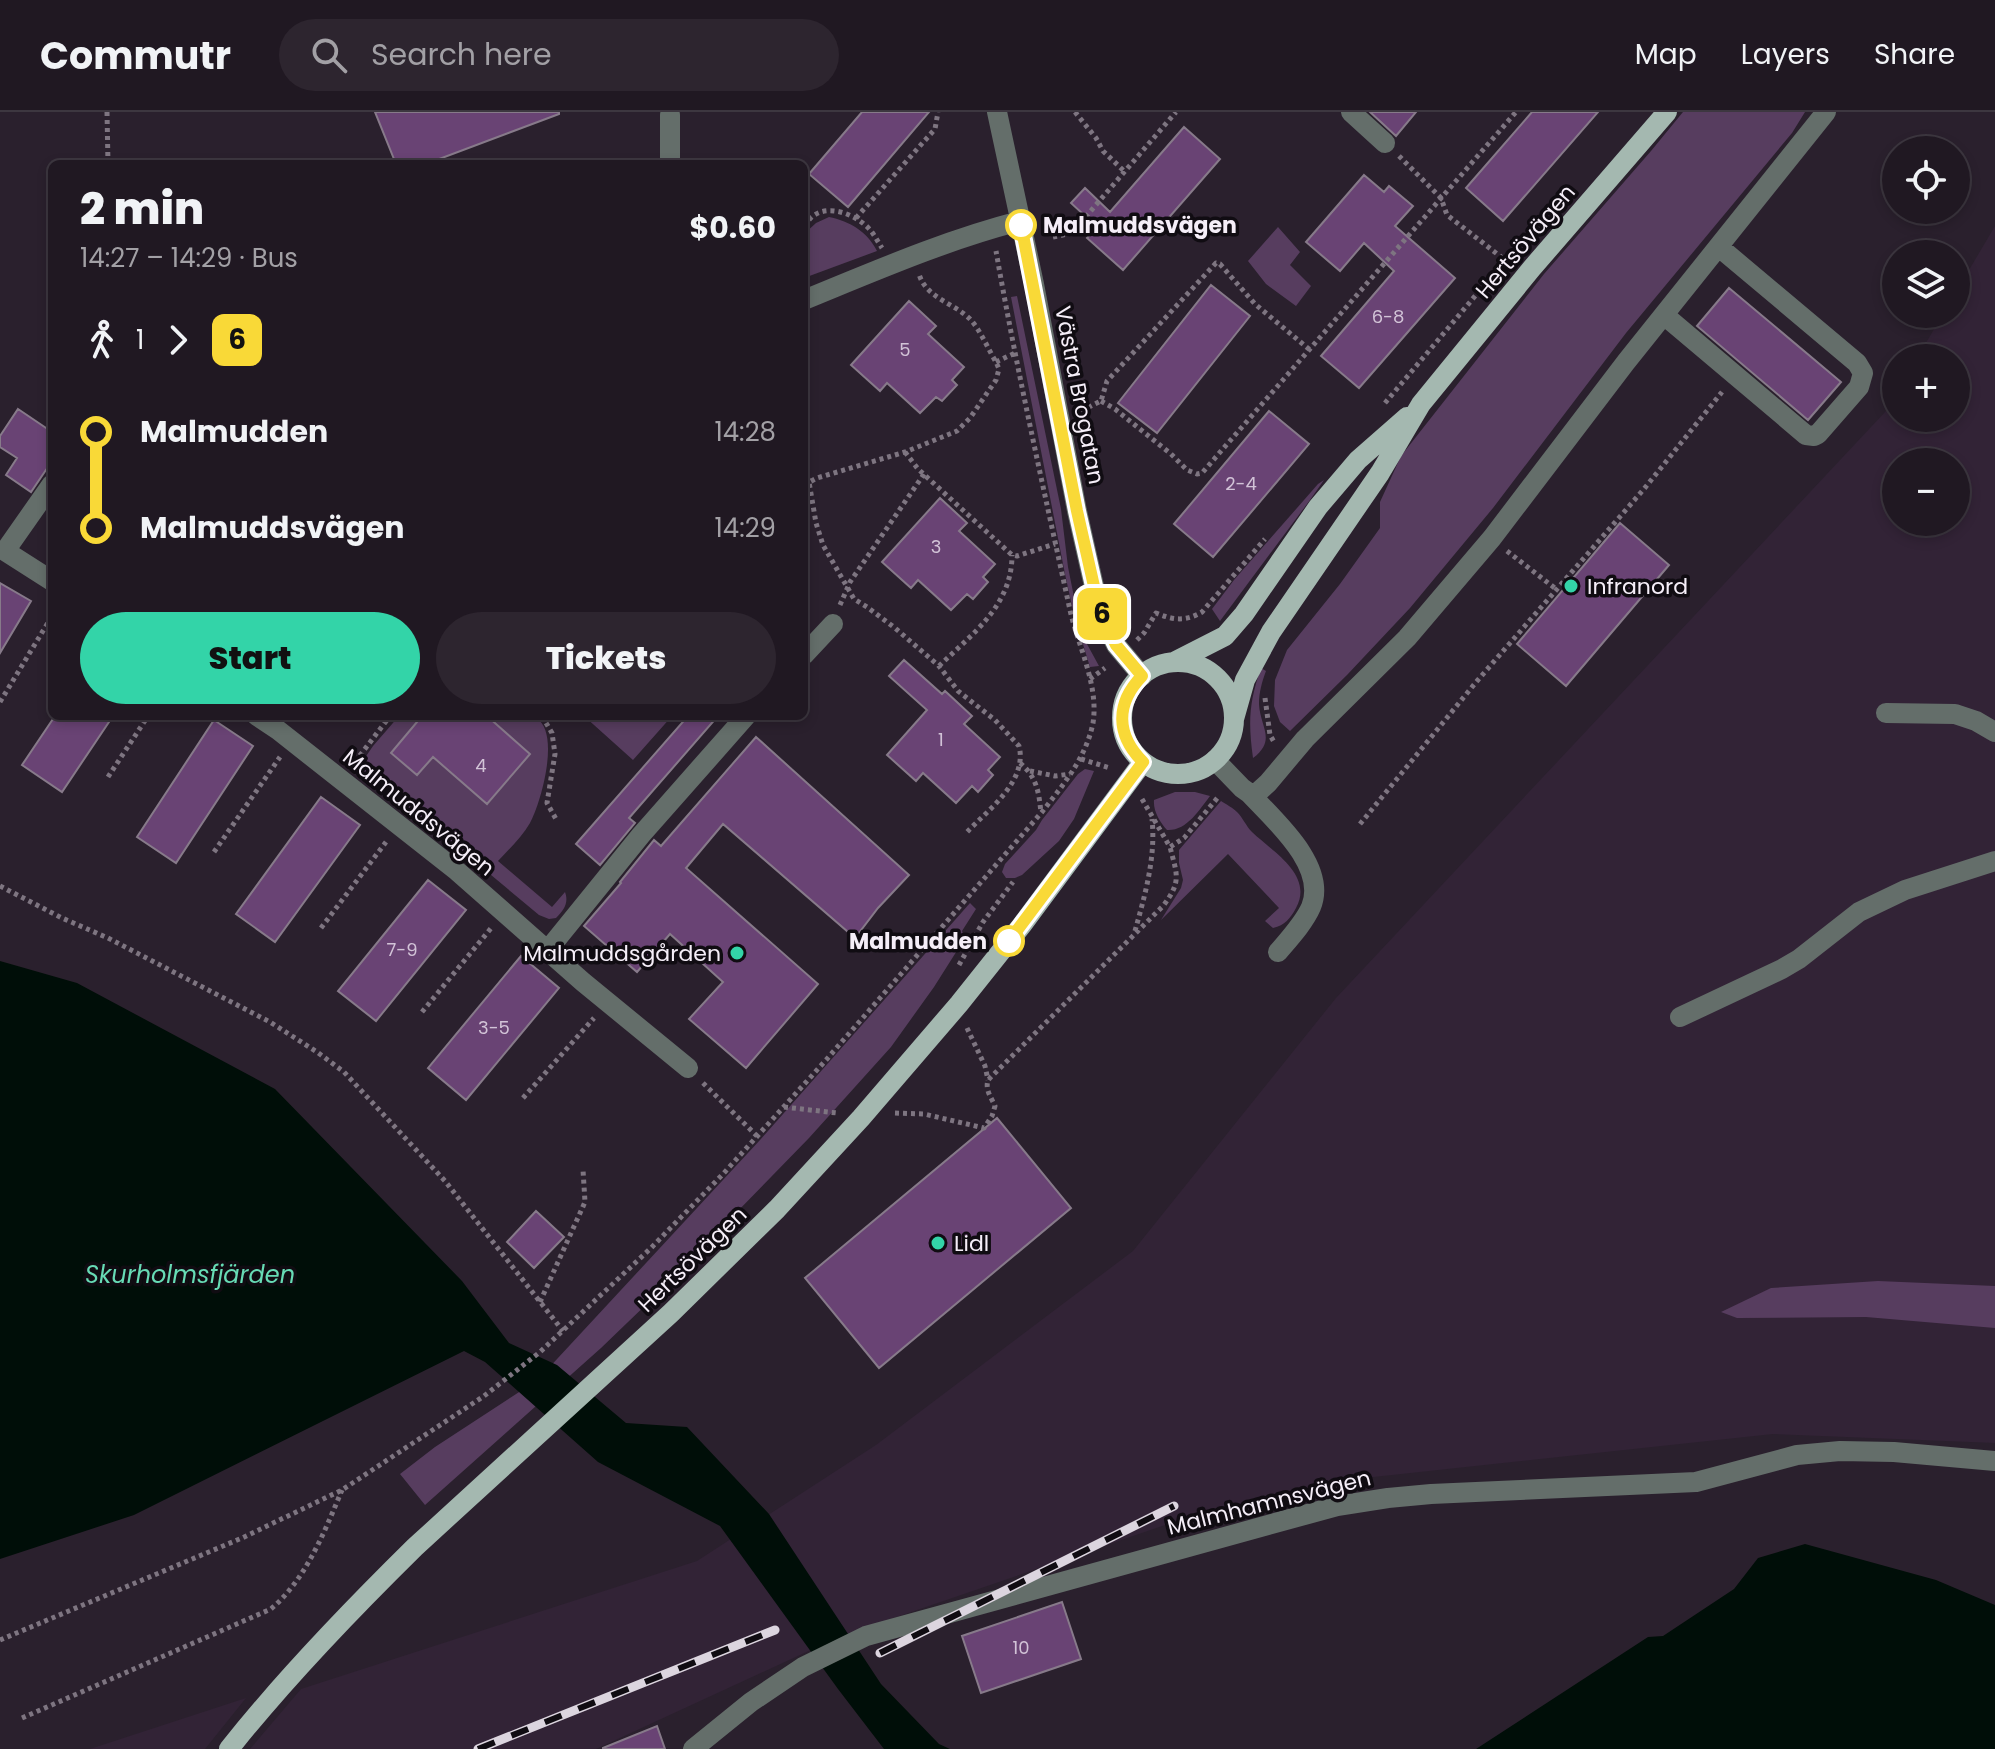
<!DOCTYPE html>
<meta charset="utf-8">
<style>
:root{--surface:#201822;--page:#2d252f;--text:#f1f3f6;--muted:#a2a0a5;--line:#3d3740;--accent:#33d4a8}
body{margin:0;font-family:Poppins,sans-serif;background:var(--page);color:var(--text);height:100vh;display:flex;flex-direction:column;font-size:30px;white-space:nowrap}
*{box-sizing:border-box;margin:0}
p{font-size:26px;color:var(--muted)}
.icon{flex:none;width:44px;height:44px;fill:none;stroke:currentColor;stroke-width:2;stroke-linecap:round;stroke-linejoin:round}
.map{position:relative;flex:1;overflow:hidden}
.panel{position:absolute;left:48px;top:48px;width:760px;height:560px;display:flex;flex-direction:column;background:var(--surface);border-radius:12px;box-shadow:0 4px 12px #0003,0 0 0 2px var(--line)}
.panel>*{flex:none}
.badge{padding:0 16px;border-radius:12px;font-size:28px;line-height:52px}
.tools{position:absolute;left:1882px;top:24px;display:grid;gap:16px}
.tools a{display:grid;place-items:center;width:88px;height:88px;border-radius:50%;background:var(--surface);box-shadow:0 4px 12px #0003,0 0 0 2px var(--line);font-size:40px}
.map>.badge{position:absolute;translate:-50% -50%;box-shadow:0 0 0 4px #fff}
.legs{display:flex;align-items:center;gap:12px;height:88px;padding:0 32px;font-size:26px}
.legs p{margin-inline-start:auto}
.overview{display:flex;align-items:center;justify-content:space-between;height:136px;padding:0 32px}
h1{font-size:44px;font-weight:800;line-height:60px}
.button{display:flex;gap:16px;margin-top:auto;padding:16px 32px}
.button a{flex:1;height:92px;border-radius:48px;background:var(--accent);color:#111;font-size:32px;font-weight:800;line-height:92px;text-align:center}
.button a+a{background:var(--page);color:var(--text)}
ul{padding:0 32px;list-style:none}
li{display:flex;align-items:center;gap:28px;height:96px;font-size:30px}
li i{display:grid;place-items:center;width:12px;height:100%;margin:0 10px;background:currentColor}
li i::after{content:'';width:20px;height:20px;margin:-10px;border:6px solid;border-radius:50%;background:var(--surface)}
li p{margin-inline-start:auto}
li:first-child i{background:linear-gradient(#0000 50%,currentColor 0)}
li:last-child i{background:linear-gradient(currentColor 50%,#0000 0)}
header{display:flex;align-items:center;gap:48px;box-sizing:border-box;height:112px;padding:0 40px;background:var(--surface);border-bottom:2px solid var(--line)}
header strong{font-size:38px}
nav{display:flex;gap:44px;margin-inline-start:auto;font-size:28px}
.search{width:560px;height:72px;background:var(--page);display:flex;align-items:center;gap:20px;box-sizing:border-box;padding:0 28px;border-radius:44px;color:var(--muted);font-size:30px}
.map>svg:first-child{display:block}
.built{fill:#322336;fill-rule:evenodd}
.green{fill:#573d5f}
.water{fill:#000e08}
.building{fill:#694374;stroke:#877a8a;stroke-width:2}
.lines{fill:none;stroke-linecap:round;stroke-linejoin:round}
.path{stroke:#7e7581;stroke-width:5;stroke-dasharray:4 4;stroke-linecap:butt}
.minor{stroke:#646e6a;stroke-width:20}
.major{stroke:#a4b8b0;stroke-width:20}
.rail-casing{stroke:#dcd5df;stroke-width:9}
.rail{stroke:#100c12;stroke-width:6;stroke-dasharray:18;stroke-linecap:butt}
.line-1-casing{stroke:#fff;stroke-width:18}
.line-1{stroke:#f9d937;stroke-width:12}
.stop-1-dot{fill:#fff;stroke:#f9d937;stroke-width:4}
.poi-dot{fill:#33d4a8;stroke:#100c12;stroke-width:3}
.labels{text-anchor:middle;stroke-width:7;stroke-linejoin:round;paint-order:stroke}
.number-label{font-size:18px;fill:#d2c3d7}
.stop-label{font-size:22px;font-weight:bold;fill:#f5eef8;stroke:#100c12;text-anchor:start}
.street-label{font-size:22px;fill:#f5eef8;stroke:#100c12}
.poi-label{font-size:22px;fill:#f5eef8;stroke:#100c12;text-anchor:start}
.water-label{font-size:24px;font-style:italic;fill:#67dbb5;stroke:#100c12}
</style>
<header>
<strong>Commutr</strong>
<div class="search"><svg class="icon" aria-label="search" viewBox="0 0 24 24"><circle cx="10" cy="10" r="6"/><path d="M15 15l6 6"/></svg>Search here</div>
<nav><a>Map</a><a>Layers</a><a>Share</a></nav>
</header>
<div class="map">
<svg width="1995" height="1637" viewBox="0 0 1995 1637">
<rect width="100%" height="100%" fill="#2a202d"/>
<path class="built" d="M1995 114V1331L1773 1322 1355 1367 1171 1411 841 1524 596 1637H250L301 1577 697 1449 876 1333 1133 1139 1336 886 1886 299 1896 282V306H1956V246H1917L1943 202H1956V180ZM1896 350H1956V410H1896Z
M246 1586 205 1637H90Z"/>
<path class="green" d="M1683 0H1805L1792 21 1626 221 1493 396 1410 496 1347 563 1290 619 1280 610 1274 594 1275 568 1287 538 1340 472 1380 416V390L1401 344 1544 162 1651 39Z
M829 105C849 109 867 119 877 139L804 166V122L816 111Z
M1278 115 1300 140 1290 153 1311 174 1296 194 1266 172 1248 149Z
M1017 184 1061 397 1068 455 1078 505 1087 532 1099 554 1090 555 1074 503 1065 462 1011 185Z
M1324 368 1310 388 1220 509 1212 497 1234 468 1318 372Z
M1261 556 1266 559C1262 570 1259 580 1259 592 1260 615 1277 628 1253 646 1248 610 1249 590 1261 556Z
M399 604H422L392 641 417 663 433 645 488 692 530 642 487 604C499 604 526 601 536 606 561 620 541 691 530 711 522 725 509 737 498 749L552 795 565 780C569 791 564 798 556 806L549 807 539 803 443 723 358 661V656L373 634Z
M584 604H672L633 648Z
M1085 657 1094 659 1074 707 1059 729 1022 763 1015 766H1006L1002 760 1005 752 1036 718 1042 708 1078 662Z
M1175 680H1195L1210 684C1199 698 1187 719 1167 718 1160 710 1153 699 1154 688Z
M1221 689C1226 692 1233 696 1237 700 1243 706 1246 714 1252 720 1273 740 1314 763 1296 796 1290 807 1285 813 1273 816L1265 809 1279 796 1228 742 1161 808 1181 776 1183 768 1179 751V738Z
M970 791 976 797 962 819 965 826 934 875 891 935 809 1026 654 1185 601 1236 425 1393 400 1362 435 1335 530 1273 545 1260 760 1028Z
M1878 1169 1995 1174V1216L1866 1205 1737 1206 1721 1200 1771 1176Z"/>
<path class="water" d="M0 849 77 871 275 977 462 1169 509 1231 557 1253 626 1311 687 1315 769 1402 881 1572 939 1632 950 1637H884L838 1577 720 1414 598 1350 485 1250 464 1239 134 1403 0 1447Z
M1805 1432 1936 1468 1995 1493V1637H1476L1648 1525 1663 1524 1734 1477 1758 1446Z"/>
<path class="building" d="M375 0H559V2L426 52H396Z
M862 0H929L848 95 809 62Z
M1370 0H1416L1396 24Z
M1532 0H1598L1503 109 1466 76Z
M1184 15 1220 47 1123 158 1087 126 1097 115 1071 91 1085 76 1110 100Z
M1364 63 1384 80 1389 74 1413 94 1395 114 1455 166 1359 276 1321 244 1394 159 1364 131 1340 159 1306 130Z
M1211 173 1250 204 1157 321 1118 291Z
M1729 176 1841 270 1808 308 1697 214Z
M909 189 936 214 928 222 964 255 952 268 957 273 942 289 936 285 920 301 887 271 880 279 851 253Z
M18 297 52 320V349L31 380 6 363 17 346 0 335V324Z
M1269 299 1309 332 1213 445 1174 412Z
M940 386 967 411 959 419 995 452 983 465 988 470 973 487 967 482 951 498 918 468 911 476 882 450Z
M1620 411 1669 453 1566 574 1517 532Z
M0 471 31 489 0 541Z
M904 548 942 582 945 579 972 604 964 612 1000 645 988 658 993 663 978 680 972 674 956 691 923 661 916 669 887 643 927 598 889 564Z
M55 604H113L62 680 22 653Z
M422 604H487L530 642 487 692 433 645 417 663 391 641Z
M688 604H718L629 706 635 711 600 753 576 732Z
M214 608 253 634 176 751 137 725Z
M756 625 909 763 878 796 855 826 723 712 686 756 818 872 746 956 689 907 723 870 670 822 637 860 584 814 621 771 620 770 654 728 661 734Z
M321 685 360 713 275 830 236 802Z
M428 768 466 798 376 909 338 879Z
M521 844 559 876 466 988 428 956Z
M997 1006 1071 1096 879 1256 805 1166Z
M536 1099 564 1125 534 1156 507 1130Z
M1062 1490 1081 1547 981 1581 962 1524Z
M657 1614 665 1637H603V1636Z"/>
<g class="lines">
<path class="path" d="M107 0 108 52
M1075 0 1096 26 1103 39 1125 60
M1399 44 1441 86 1447 103 1505 148
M856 106 935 17 938 0
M804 114C807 111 809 107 813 104 830 91 859 104 871 119 875 124 878 130 882 136
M1053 125 1068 122 1076 116 1176 0
M996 250 1015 241
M1101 289 1115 297 1171 342 1187 358 1197 362 1202 361 1516 0
M1385 291 1497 158
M1081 299 1101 289 1107 269 1216 151 1220 152 1255 192 1310 238
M905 340 918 357 1012 443 1017 444 1055 432
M804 357 809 370 816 411 823 433 854 487 867 495 895 516 939 554 958 579 995 608 1019 634C1028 669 988 698 967 720
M804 373 817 366 905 340 957 319 970 306 996 268 999 257 996 250C988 237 981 219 970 207 954 191 926 186 919 162
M1507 439 1556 477
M840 493 850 470 924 362
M1137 528 1144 521 1156 501C1173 508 1185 510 1202 500L1265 427
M939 554C972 522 1012 494 1012 443
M1090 567 1105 556
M1265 586 1270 623 1274 630
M0 590 52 504
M542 604 552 621 555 642 547 691 556 707
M1081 647 1110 656
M355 650 390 604
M1020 651C1037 665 1039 681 1041 701
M1030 659 1055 664 1070 662
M108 665 148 604
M1142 687 1170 735 1184 726 1219 684
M1360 712 1477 569 1644 377 1722 280
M214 740 280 645
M0 774 62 806 108 826 270 910 317 940 344 960 445 1069 563 1219
M321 816 386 730
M1135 819C1145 783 1156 745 1152 707
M959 853 983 810 1013 770
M422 900 492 815
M967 916 985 954 988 968
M703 971 757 1024
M523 986 594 906
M784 995 837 1001
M895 1001 924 1002 984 1016 992 1004 995 994C991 985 985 978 988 968L1163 794C1182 769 1177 763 1170 735
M540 1190 585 1090 583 1058
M0 1528 242 1426 342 1378 484 1284 540 1240 651 1136 723 1062 826 948 1042 700C1063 673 1086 646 1093 611 1099 573 1078 534 1070 498 1044 379 1017 259 996 139
M22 1606 271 1497C306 1467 324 1421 342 1378"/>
<path class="minor" d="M997 0 1034 172 1077 399 1096 483 1104 508 1116 533 1142 564
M1351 0 1385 31
M670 52V3
M804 188C875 159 946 128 1020 109
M1664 203 1806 323 1814 324 1818 322 1859 275 1863 261 1857 251 1719 135
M52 372 5 439 52 469
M804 543 833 512
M1886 601 1955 602 1976 609 1995 620
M257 604 278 618 457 759 583 870 688 956
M1215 648 1242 676 1249 681H1257L1268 671 1305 627 1407 526 1492 426 1626 250 1826 0
M1249 681C1274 708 1328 754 1311 795 1304 811 1289 827 1278 840
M547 839 641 723 746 604
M1680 905 1782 857 1799 847 1859 800 1905 778 1995 749
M693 1637 751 1590 803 1555 866 1524 1337 1394 1388 1386 1431 1382 1696 1370 1797 1343 1840 1339 1894 1340 1995 1349"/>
<path class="major" d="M1174 550 1225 524 1244 502 1318 395 1358 348 1407 305
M1122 606a56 56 0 1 1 112 0a56 56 0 1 1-112 0Z
M1234 607 1245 568 1271 520 1380 361 1421 292 1532 156 1667 0
M229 1637C286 1565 350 1499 415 1435L671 1201 777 1097 861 1006 959 892 1022 813 1143 650"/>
<defs>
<path id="rail" d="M880 1541 1174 1394
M478 1637 775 1518"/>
</defs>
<use href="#rail" class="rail-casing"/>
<use href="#rail" class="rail"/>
</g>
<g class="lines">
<defs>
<path id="line-1" d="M1009 829 1143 650C1116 623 1115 592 1142 564L1116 533 1104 508 1096 483 1077 399 1021 113"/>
</defs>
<use href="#line-1" class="line-1-casing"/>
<use href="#line-1" class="line-1"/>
</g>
<g class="stop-1-dot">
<circle cx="1021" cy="113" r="14"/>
<circle cx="1009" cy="829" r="14"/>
</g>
<g class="poi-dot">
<circle cx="1571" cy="474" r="8"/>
<circle cx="737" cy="841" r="8"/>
<circle cx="938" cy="1131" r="8"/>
</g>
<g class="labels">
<g class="number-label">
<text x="1388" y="211">6-8</text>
<text x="905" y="244">5</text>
<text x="1241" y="378">2-4</text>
<text x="936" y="441">3</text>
<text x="941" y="634">1</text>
<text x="481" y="660">4</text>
<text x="402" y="844">7-9</text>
<text x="494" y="922">3-5</text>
<text x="1021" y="1542">10</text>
</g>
<g class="stop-label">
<text x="1043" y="121">Malmuddsvägen</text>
<text x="987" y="837" text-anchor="end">Malmudden</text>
</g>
<g class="street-label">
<text transform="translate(1525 129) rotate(-50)" y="8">Hertsövägen</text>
<text transform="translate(1080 283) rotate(79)" y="8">Västra Brogatan</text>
<text transform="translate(419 700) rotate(39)" y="8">Malmuddsvägen</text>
<text transform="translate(692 1147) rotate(-44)" y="8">Hertsövägen</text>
<text transform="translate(1269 1390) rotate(-14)" y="8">Malmhamnsvägen</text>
</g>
<g class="poi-label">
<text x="1587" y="482">Infranord</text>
<text x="721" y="849" text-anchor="end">Malmuddsgården</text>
<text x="954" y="1139">Lidl</text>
</g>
<g class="water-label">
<text x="190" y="1171">Skurholmsfjärden</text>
</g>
</g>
</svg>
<div class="tools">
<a><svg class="icon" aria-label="locate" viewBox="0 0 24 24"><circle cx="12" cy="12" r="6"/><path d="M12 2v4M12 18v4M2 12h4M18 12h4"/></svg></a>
<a><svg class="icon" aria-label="layers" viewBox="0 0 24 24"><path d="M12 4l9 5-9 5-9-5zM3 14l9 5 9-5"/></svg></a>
<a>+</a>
<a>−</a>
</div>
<b class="badge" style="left:1102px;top:502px;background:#f9d937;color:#111">6</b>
<section class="panel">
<div class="overview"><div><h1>2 min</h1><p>14:27 – 14:29 · Bus</p></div><b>$0.60</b></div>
<div class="legs"><svg class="icon" aria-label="walk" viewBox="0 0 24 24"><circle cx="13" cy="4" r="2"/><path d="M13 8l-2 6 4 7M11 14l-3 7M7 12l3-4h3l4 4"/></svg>1<svg class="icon" aria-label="forward" viewBox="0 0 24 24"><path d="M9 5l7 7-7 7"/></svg><b class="badge" style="background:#f9d937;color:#111">6</b></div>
<ul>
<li><i style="color:#f9d937"></i><b>Malmudden</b><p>14:28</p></li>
<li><i style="color:#f9d937"></i><b>Malmuddsvägen</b><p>14:29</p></li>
</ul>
<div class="button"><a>Start</a><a>Tickets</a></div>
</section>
</div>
